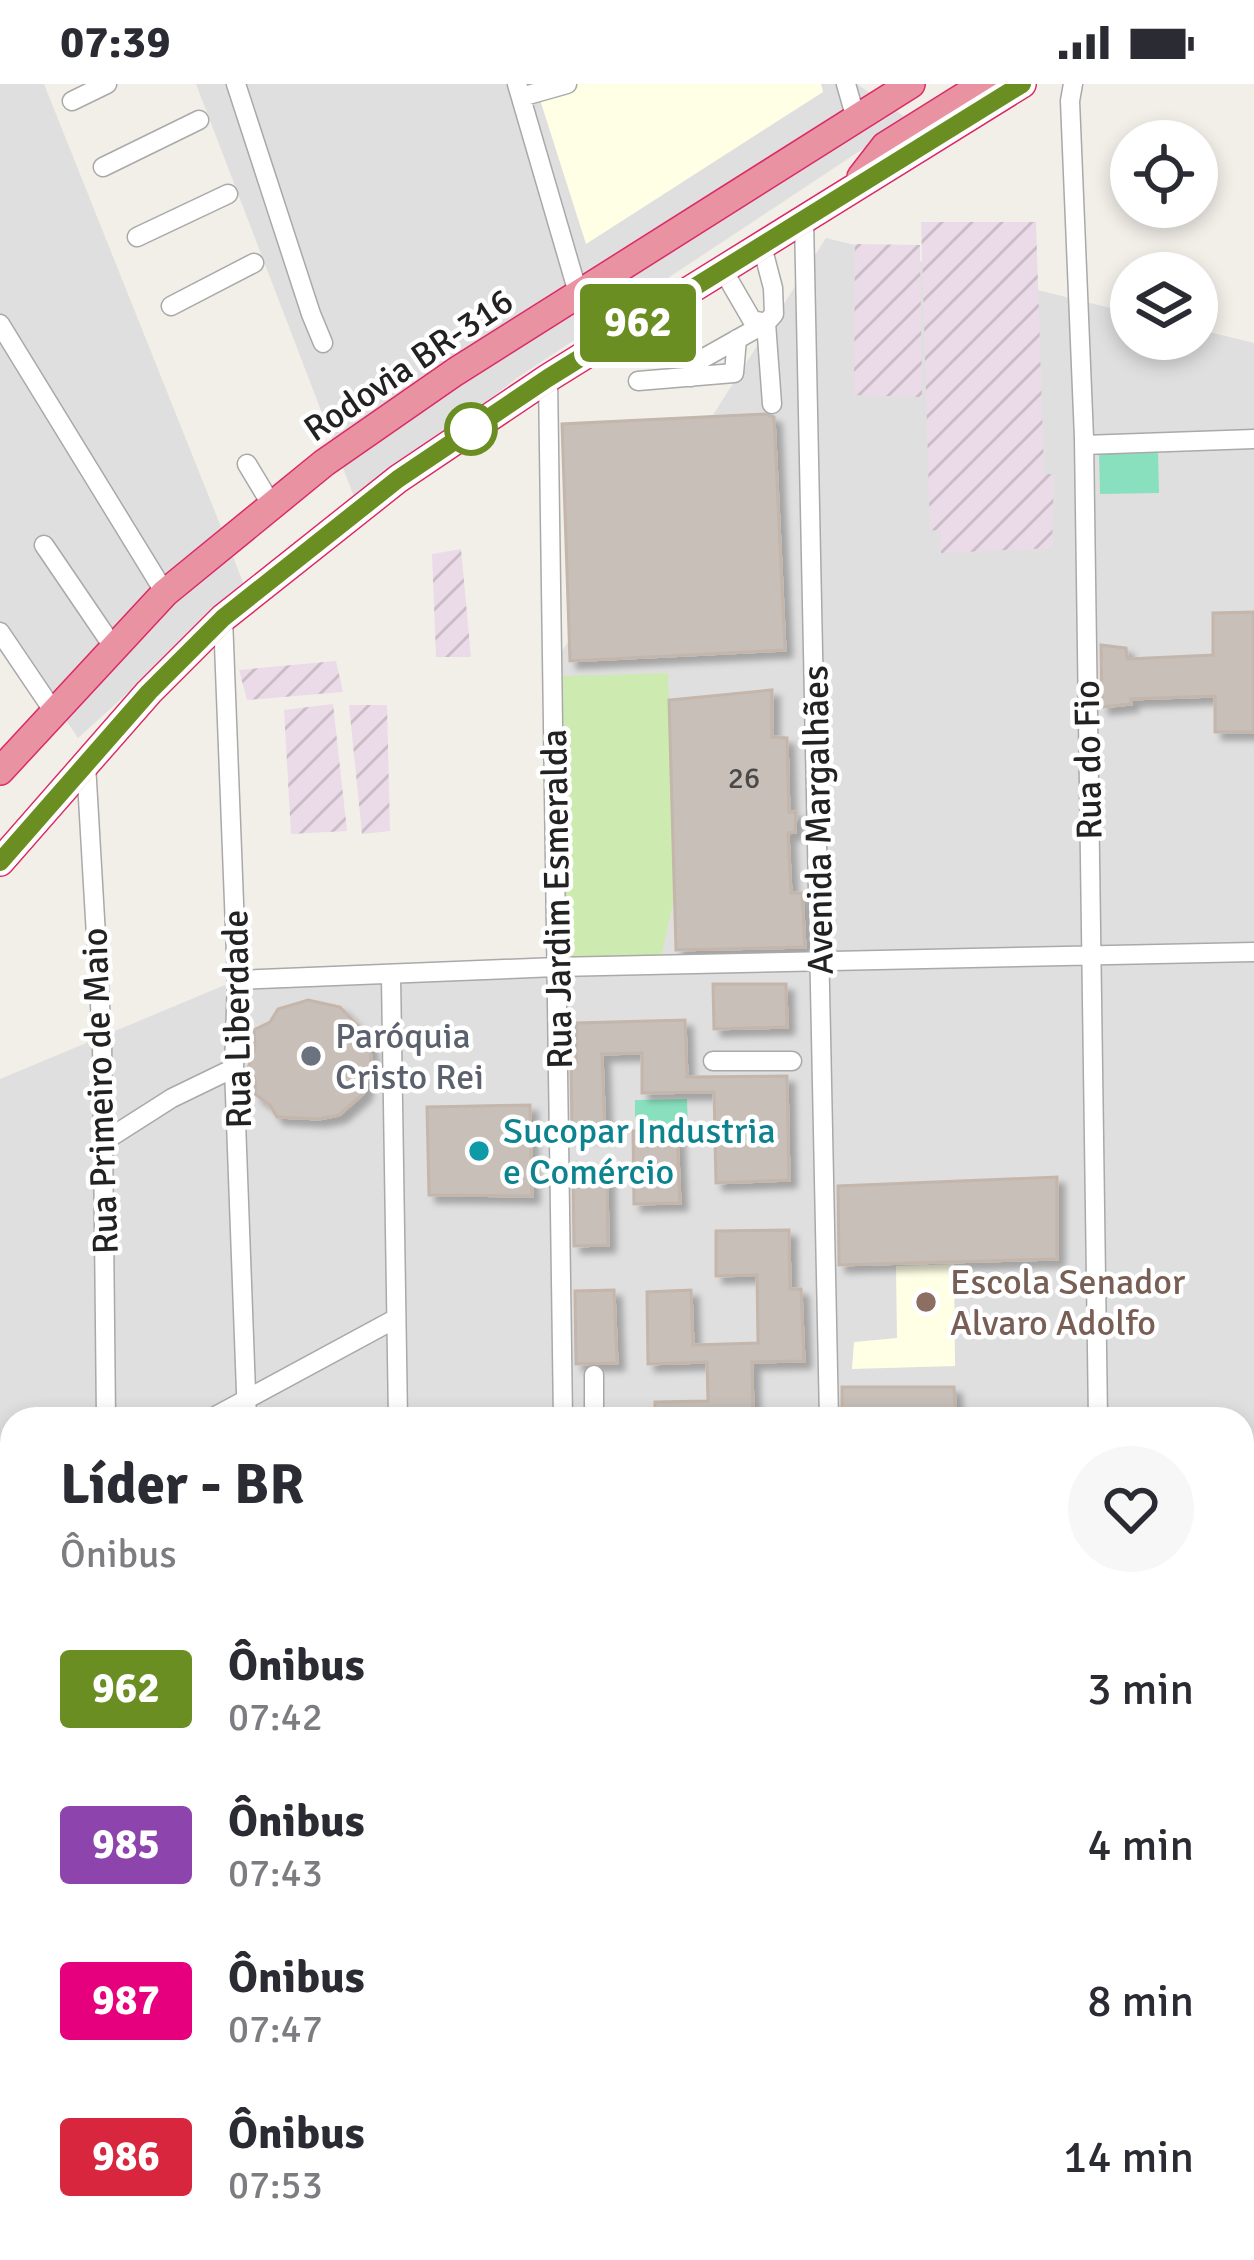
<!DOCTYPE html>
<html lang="pt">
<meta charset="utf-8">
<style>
:root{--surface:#fff;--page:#f7f7f7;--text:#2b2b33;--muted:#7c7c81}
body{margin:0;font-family:Signika,sans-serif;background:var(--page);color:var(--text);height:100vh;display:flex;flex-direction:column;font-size:45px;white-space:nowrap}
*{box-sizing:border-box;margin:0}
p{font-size:39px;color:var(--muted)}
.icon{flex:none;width:66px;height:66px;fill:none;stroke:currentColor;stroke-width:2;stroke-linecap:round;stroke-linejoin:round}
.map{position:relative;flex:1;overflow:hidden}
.details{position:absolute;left:0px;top:1323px;width:1254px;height:855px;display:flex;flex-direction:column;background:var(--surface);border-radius:36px 36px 0 0;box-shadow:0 6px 18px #0003}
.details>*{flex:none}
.badge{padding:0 24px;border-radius:9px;font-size:42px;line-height:78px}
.fabs{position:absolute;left:1110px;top:36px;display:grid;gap:24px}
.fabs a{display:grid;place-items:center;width:108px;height:108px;border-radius:50%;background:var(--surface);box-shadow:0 6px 18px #0003;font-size:60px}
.map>.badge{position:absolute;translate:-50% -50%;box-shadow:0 0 0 6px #fff}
.round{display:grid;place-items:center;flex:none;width:126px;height:126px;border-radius:63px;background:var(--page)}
.headline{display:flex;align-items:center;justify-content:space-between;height:204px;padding:0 60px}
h1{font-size:57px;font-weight:700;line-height:90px}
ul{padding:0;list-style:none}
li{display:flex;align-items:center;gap:36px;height:156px;padding:0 60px}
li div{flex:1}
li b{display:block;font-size:45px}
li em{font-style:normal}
li .badge{min-width:132px;font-weight:700;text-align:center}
.status{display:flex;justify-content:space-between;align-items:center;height:84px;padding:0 60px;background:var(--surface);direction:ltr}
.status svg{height:33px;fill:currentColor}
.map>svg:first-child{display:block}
.residential{fill:#e0dfdf;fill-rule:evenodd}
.industrial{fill:url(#industrial-furrows)}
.education{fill:#ffffe5}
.grass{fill:#cdebb0}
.pitch{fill:#88e0be}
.building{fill:#c7bfb8;stroke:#c4b6ab;stroke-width:3;filter:url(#shadow)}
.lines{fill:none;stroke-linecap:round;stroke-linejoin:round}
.minor-casing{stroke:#a9a9a9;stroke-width:21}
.highway-casing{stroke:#dc2a67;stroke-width:30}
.minor{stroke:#fff;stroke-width:18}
.highway{stroke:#e892a2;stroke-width:27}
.line-casing{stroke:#fff;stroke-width:27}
.line{stroke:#6b8e23;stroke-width:18}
.stop-dot{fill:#fff;stroke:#6b8e23;stroke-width:6}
.worship-dot{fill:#6b7280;stroke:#fff;stroke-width:4.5}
.culture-dot{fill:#0f9aa8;stroke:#fff;stroke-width:4.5}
.education-dot{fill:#8d6e63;stroke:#fff;stroke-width:4.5}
.labels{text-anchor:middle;stroke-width:9;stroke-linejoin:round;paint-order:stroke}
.number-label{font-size:30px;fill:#4b4948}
.street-label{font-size:36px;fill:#222;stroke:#fff}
.worship-label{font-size:36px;fill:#5b616d;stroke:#fff;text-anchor:start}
.culture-label{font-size:36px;fill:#0d838f;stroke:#fff;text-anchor:start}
.education-label{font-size:36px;fill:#785e54;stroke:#fff;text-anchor:start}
</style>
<div class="status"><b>07:39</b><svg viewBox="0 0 49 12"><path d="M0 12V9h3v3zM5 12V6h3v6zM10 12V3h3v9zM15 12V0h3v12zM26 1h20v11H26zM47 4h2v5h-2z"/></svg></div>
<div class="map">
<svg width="1254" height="2176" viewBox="0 0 1254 2176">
<defs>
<pattern id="industrial-furrows" width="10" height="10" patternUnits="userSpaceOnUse" patternTransform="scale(3)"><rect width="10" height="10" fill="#ebdbe8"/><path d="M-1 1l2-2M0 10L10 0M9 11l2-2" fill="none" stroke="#c9bcc7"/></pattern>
<filter id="shadow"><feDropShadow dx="7" dy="7" stdDeviation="3" flood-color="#0004"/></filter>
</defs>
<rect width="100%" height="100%" fill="#f2efe9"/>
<path class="residential" d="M0 0H44L245 503 78 654 0 537Z
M196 0H857L908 35 517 294 356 418Z
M826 154 1131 229V255H1197V245L1254 259V2176H0V995L237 896 556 883 552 583ZM12 1335H1242V2166H12Z"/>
<path class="industrial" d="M921 138H1036L1044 389 1054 391 1052 464 941 469V447L930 446Z
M855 160 920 161 922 313 854 311Z
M461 465 471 573H436L432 470Z
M336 577 343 608 247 616 239 586Z
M333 620 347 747 291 750 284 626Z
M349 621H387L390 747 362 750Z"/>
<path class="education" d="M535 0H821L823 8 586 160Z
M954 1180 955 1282 852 1285 854 1258 897 1254 896 1182Z
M1242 1614H1254V1739H1242Z"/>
<path class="grass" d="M668 589 675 811 661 873 565 876 562 592Z"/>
<path class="pitch" d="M1158 366 1159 409 1100 410 1099 368Z
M687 1015 688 1044 635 1045V1016Z"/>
<path class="building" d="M764 330 774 333 785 566 570 577 562 340Z
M1254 528V648H1215V612L1131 615V620L1102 623 1101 561 1126 564 1127 575 1213 571V529Z
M772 606V653L787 654 789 728H796L795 748 788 749 791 809H802L805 863 676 866 669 616Z
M713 900H786L787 943 714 945Z
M308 916 340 923 363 947 370 962 371 978 364 1009 339 1031 319 1035 277 1033 270 1021 255 1010V995L248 984 255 965 254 946 270 938 278 925Z
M685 936 687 993 787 992 789 1096 716 1099 714 1008 642 1009V969L602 970 605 1050H572L571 978H576V939Z
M530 1021 532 1112 429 1111 427 1023Z
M677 1046 680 1119 634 1120 633 1047Z
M607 1088 608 1161 574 1162 573 1089Z
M1057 1093V1175L839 1181 838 1102Z
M789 1146 790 1205H801L804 1277 752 1278 753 1332 655 1335V1318L708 1317 707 1278 648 1280 647 1208 691 1206 693 1261 758 1259 757 1191 716 1192V1147Z
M614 1206 617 1279 576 1280 575 1207Z
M842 1303H954L956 1335H842Z"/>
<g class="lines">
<defs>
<path id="minor" d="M236 0 311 230 323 259
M517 0 578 209
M846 0 856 35
M1073 0 1070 17 1084 354 1098 1335
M521 13 567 0
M72 17 107 0
M103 83 199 36
M804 136 829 1335
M137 153 228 110
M762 162 773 204 774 230 766 239 772 320
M723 186 752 236 766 239
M171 222 254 179
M0 240 165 509
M691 293 702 275 766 239
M548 294 563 1335
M638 297 734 289 737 255
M1084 361 1254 355
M247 380 271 420
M44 461 114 564
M223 534 237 896 234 984 247 1335
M0 548 54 628
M86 680 102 955 106 1335
M391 893 398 1335
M237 896 556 883 1254 868
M713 977H792
M103 1058 172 1014 234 984
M594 1291V1335
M210 1335 395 1235
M1242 1508 1254 1507
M1242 1753H1254
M0 2060 12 2050
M0 2149 5 2176
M1242 2154H1254
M260 2166V2176
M573 2166V2176
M849 2166V2176
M1119 2166V2176
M121 2176V2166
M383 2176 401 2166"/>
<path id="highway" d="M861 93 885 62 984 0
M0 687 165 509 324 379 455 288 911 0
M0 778 149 608 223 534 398 395 548 294 1022 0"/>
</defs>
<use href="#minor" class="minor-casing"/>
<use href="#highway" class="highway-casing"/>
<use href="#minor" class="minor"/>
<use href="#highway" class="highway"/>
</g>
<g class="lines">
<defs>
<path id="line" d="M0 778 149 608 223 534 398 395 548 294 1022 0"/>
</defs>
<use href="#line" class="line-casing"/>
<use href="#line" class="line"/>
</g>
<circle class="stop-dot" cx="471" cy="345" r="24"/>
<circle class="worship-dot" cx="311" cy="972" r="12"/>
<circle class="culture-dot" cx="479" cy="1067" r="12"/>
<circle class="education-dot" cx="926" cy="1218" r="12"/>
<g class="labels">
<g class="number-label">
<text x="744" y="704">26</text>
</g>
<g class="street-label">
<text transform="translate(408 280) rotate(-34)" y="13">Rodovia BR-316</text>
<text transform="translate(1087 676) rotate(-91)" y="13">Rua do Fio</text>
<text transform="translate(817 736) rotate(-91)" y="13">Avenida Margalhães</text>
<text transform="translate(556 815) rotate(-91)" y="13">Rua Jardim Esmeralda</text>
<text transform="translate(236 935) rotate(-91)" y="13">Rua Liberdade</text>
<text transform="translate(99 1007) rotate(-92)" y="13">Rua Primeiro de Maio</text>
</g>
<g class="worship-label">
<text x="335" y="964">Paróquia<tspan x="335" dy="41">Cristo Rei</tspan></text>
</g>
<g class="culture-label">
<text x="503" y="1059">Sucopar Industria<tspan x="503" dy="41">e Comércio</tspan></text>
</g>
<g class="education-label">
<text x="950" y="1210">Escola Senador<tspan x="950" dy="41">Alvaro Adolfo</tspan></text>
</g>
</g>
</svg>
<div class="fabs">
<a><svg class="icon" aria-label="locate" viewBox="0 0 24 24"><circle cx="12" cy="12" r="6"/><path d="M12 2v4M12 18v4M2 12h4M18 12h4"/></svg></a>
<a><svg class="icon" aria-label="layers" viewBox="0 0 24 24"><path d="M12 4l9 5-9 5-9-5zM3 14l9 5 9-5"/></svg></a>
</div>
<b class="badge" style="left:638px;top:239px;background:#6b8e23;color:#fff">962</b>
<section class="details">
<div class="headline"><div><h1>Líder - BR</h1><p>Ônibus</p></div><a class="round"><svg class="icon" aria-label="heart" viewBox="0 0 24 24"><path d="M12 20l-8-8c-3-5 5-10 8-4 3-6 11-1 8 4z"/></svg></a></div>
<ul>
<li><span class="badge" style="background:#6b8e23;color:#fff">962</span><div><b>Ônibus</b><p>07:42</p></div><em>3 min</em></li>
<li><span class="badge" style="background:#8e44ad;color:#fff">985</span><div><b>Ônibus</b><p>07:43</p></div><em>4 min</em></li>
<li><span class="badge" style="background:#e6007e;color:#fff">987</span><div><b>Ônibus</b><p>07:47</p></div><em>8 min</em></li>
<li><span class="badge" style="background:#d7263d;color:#fff">986</span><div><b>Ônibus</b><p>07:53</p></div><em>14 min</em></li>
</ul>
</section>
</div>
